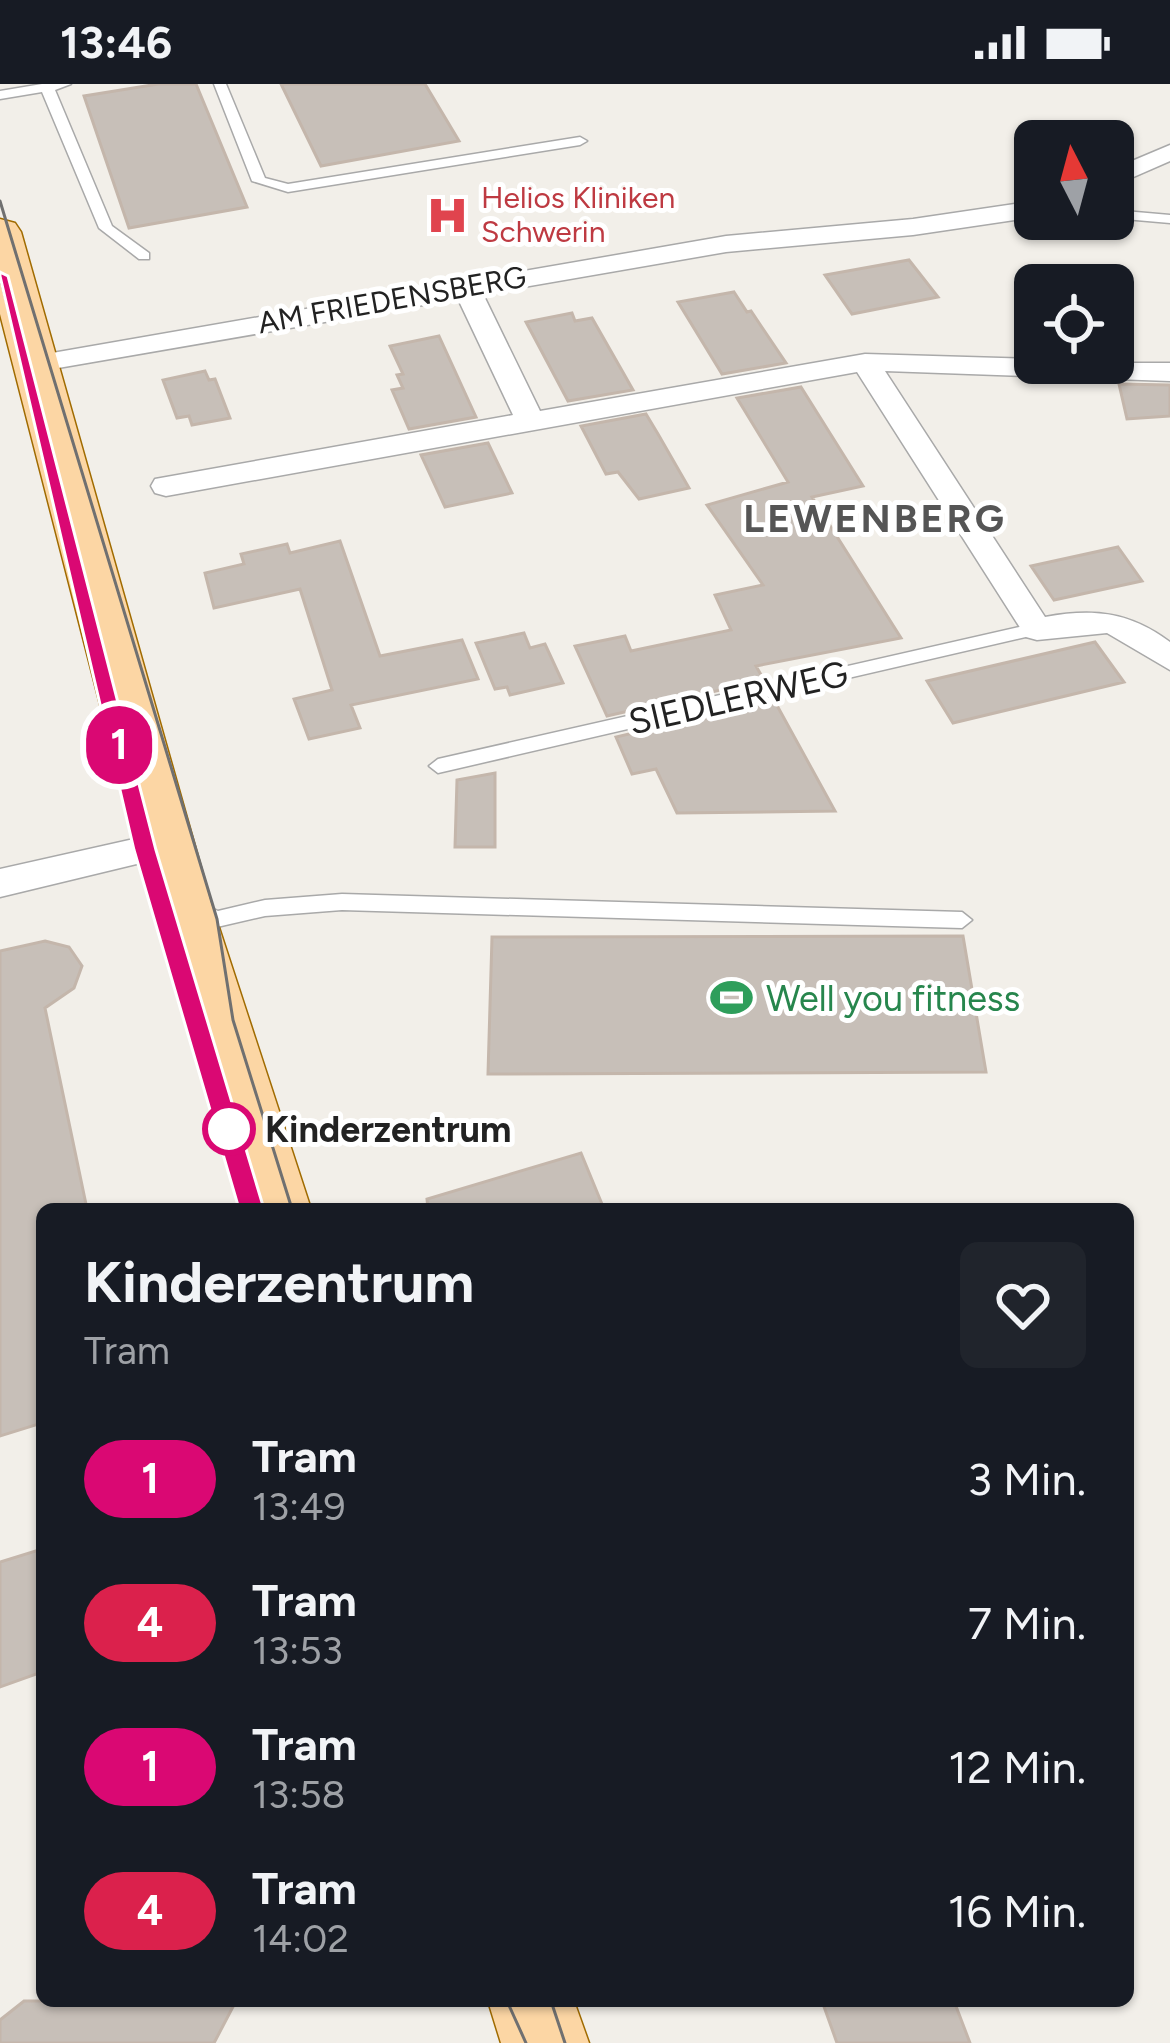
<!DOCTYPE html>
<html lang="de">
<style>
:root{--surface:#171b24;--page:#20242c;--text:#f1f3f6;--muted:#9ea1a6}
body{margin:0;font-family:Figtree,sans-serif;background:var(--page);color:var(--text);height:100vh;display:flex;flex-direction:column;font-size:45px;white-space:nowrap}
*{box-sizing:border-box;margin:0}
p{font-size:39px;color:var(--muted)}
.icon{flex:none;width:66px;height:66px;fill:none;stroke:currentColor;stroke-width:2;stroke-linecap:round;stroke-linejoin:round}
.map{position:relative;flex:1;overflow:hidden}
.details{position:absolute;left:36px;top:1119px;width:1098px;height:804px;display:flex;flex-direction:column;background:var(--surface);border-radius:18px;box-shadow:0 3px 9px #0004}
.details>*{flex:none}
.badge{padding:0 24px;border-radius:39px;font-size:42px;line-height:78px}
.needle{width:78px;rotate:354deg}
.controls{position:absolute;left:1014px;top:36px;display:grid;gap:24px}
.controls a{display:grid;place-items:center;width:120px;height:120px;border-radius:18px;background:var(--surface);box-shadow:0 3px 9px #0004;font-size:60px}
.map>.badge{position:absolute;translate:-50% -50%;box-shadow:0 0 0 6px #fff}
.round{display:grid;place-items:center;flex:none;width:126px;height:126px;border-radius:18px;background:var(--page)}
.overview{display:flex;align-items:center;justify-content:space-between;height:204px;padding:0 48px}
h1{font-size:57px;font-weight:700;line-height:90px}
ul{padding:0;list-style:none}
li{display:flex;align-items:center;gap:36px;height:144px;padding:0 48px}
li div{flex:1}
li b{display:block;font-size:45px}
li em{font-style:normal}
li .badge{min-width:132px;font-weight:700;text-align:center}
.status{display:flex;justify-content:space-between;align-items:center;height:84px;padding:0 60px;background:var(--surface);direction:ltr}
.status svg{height:33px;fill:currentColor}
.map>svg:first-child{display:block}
.building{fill:#c7bfb8;stroke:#c4b6ab;stroke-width:3}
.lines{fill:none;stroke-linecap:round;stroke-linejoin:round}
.lane-casing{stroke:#a9a9a9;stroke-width:3}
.street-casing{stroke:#a9a9a9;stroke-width:3}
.primary-casing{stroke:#a06b00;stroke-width:3}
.lane{fill:#fff;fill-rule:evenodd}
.street{fill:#fff;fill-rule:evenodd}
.primary{fill:#fcd6a4;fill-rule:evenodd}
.tram{stroke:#707070;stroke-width:3}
.line{fill:#da0873;stroke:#fff;stroke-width:3}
.stop-dot{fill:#fff;stroke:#da0873;stroke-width:6}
.labels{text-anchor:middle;stroke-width:10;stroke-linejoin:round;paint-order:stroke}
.far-health-label{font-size:30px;fill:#be3a42;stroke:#fff;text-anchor:start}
.far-street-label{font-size:30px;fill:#222;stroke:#fff}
.street-label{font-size:36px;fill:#222;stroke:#fff}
.leisure-label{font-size:36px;fill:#27864d;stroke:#fff;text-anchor:start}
.stop-label{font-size:36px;font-weight:bold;fill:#222;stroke:#fff;text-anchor:start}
.far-district-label{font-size:39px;font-weight:bold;letter-spacing:3px;fill:#555;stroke:#fff}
</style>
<div class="status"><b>13:46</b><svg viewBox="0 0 49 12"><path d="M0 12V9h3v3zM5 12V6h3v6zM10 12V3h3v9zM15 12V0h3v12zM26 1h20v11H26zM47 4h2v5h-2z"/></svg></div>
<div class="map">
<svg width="1170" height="1959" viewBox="0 0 1170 1959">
<rect width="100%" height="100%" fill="#f2efe9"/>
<path class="building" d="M158 0H196L247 123 129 144 84 12Z
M281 0H425L459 57 321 82Z
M909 176 938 213 852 230 825 191Z
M734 208 747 228 751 227 786 279 722 290 678 218Z
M572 229 575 237 592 234 633 306 568 317 526 238Z
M439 252 476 333 409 345 392 306 403 304 397 291 403 290 390 262Z
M205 287 209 296 215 295 230 334 192 341 189 332 177 334 163 296Z
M1119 300 1170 301V332L1127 335Z
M801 303 863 402 812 413 901 554 756 582 764 596 607 632 575 562 625 552 631 567 731 546 715 511 763 501 707 421 788 398 737 314Z
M646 330 658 350 689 404 639 415 618 388 606 390 581 342Z
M488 359 512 409 445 423 421 371Z
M340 457 380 572 462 556 478 595 351 621 360 644 309 655 294 615 332 606 300 505 214 524 205 489 244 480 241 470 287 460 290 469Z
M1118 463 1142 497 1054 516 1031 482Z
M524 549 530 564 545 560 563 599 510 611 507 603 495 605 476 559Z
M1095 558 1124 598 953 639 927 597Z
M774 616 835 727 677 729 656 685 632 690 616 653Z
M495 689V763H455L457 696Z
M963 852 986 988 488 990 492 853Z
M45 857 69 863 82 882 74 904 45 924 87 1125H42V1339L0 1352V867Z
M581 1069 604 1125H428L427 1115Z
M42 1465V1588L0 1603V1478Z
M24 1917H236L214 1959H0V1936Z
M822 1917H954L970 1959H837Z"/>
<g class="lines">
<defs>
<path id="lane" d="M42 0H71L55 6 112 142 149 169V175H139L99 144 42 8 0 15V7Z
M214 0H226L265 94 288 100 580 53 587 57 580 61 288 108 252 97Z
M1113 126 1170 131V139L1113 134Z
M1037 539 1043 541V549L438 689 429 682 438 675Z
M342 810 962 828 972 836 962 844 342 826 265 832 217 843 186 829 183 824 193 816 218 827 265 816Z"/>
<path id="street" d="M1170 61V77L1113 102V85Z
M1035 117V133L913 151 726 168 483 210 540 327 865 270 1035 275V279H1170V297L885 287 1045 533C1094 524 1130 528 1170 558V586L1107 549 1037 556 1026 553 857 288 166 412 155 409 151 402 155 395 513 331 458 215 35 288 21 280 35 272 726 152 913 135Z
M165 748 178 752 183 761 178 770 0 813V785Z"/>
<path id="primary" d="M0 135 15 139 21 148 211 819 311 1125H245L151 819 0 230Z
M488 1917H574L589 1959H501Z"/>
</defs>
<use href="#lane" class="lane-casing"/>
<use href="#street" class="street-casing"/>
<use href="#primary" class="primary-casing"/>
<use href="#lane" class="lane"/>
<use href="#street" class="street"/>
<use href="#primary" class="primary"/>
<path class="tram" d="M0 117 217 835 233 936 292 1125
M0 192 145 766 251 1125
M507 1917 526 1959
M551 1917 565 1959"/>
</g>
<path class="line" d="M0 188 8 192 156 766 264 1125 251 1136 239 1125 134 766 0 192Z"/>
<defs>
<symbol id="hospital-bare" viewBox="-9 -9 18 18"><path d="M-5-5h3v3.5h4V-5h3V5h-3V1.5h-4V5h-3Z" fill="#e0444e" stroke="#fff" stroke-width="2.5" paint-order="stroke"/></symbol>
<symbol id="stadium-bare" viewBox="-9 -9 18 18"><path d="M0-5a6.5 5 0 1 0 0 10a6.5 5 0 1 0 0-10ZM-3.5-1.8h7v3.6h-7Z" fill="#2e9e5b" stroke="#fff" stroke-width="2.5" paint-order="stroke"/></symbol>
</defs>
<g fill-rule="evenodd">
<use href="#hospital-bare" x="418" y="102" width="59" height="59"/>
<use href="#stadium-bare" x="702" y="884" width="59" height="59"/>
</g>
<circle class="stop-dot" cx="229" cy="1045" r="24"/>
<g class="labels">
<g class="far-health-label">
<text x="481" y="124">Helios Kliniken<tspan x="481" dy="34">Schwerin</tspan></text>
</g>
<g class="far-street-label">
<text transform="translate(392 216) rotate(-10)" y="10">AM FRIEDENSBERG</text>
</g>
<g class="street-label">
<text transform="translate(738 613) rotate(-13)" y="13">SIEDLERWEG</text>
</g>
<g class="leisure-label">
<text x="766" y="927">Well you fitness</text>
</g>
<g class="stop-label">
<text x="265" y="1058">Kinderzentrum</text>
</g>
<g class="far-district-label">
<text x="875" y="448">LEWENBERG</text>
</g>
</g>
</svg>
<div class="controls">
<a><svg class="needle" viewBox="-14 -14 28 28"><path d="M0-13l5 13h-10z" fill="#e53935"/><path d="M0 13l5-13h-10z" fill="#9ea1a6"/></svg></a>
<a><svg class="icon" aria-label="locate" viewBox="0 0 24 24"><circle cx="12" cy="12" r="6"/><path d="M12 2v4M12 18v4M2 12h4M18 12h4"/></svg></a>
</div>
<b class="badge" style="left:119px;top:661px;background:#da0873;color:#fff">1</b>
<section class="details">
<div class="overview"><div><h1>Kinderzentrum</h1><p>Tram</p></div><a class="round"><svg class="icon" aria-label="heart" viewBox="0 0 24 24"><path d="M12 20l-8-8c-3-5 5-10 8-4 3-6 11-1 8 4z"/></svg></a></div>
<ul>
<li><span class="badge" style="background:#da0873;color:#fff">1</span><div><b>Tram</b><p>13:49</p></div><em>3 Min.</em></li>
<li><span class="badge" style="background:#db214c;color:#fff">4</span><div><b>Tram</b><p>13:53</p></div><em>7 Min.</em></li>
<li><span class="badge" style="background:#da0873;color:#fff">1</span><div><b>Tram</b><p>13:58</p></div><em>12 Min.</em></li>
<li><span class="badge" style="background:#db214c;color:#fff">4</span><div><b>Tram</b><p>14:02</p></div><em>16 Min.</em></li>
</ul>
</section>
</div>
